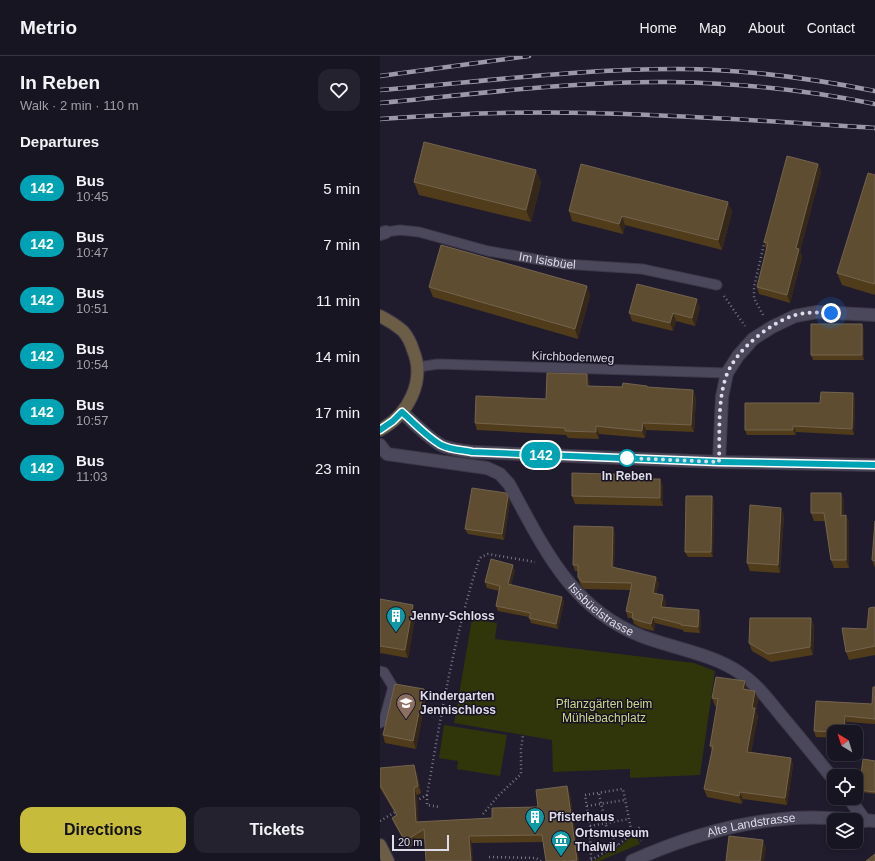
<!DOCTYPE html>
<meta charset="utf-8">
<style>
:root{--surface:#181522;--page:#25222f;--text:#f1f3f6;--muted:#9f9fa5;--line:#363440;--accent:#c7bb3c}
body{margin:0;font-family:Arial,sans-serif;background:var(--page);color:var(--text);height:100vh;display:flex;flex-direction:column;font-size:15px;white-space:nowrap}
*{box-sizing:border-box;margin:0}
p{font-size:13px;color:var(--muted)}
.icon{flex:none;width:22px;height:22px;fill:none;stroke:currentColor;stroke-width:2;stroke-linecap:round;stroke-linejoin:round}
.map{position:relative;flex:1;overflow:hidden}
.side{display:flex;flex-direction:column;background:var(--surface);width:380px}
.side>*{flex:none}
.badge{padding:0 8px;border-radius:13px;font-size:14px;line-height:26px}
.needle{width:26px;rotate:322deg}
.tools{position:absolute;left:447px;top:669px;display:grid;gap:8px}
.tools a{display:grid;place-items:center;width:36px;height:36px;border-radius:8px;background:var(--surface);box-shadow:0 2px 6px #0003,0 0 0 1px var(--line);font-size:20px}
.scale{position:absolute;left:12px;bottom:10px;width:57px;box-sizing:border-box;padding-left:4px;border:2px solid #dfdce9;border-top:0;font-size:11px;line-height:14px;white-space:nowrap;color:#dfdce9;-webkit-text-stroke:3px #171324;paint-order:stroke}
.you{position:absolute;width:20px;height:20px;margin:-10px;border:3px solid #fff;border-radius:50%;background:#1a73e8;box-shadow:0 0 0 6px #1a73e833}
.map>.badge{position:absolute;translate:-50% -50%;box-shadow:0 0 0 2px #fff}
h2{padding:0 20px;font-size:15px;line-height:36px}
.round{display:grid;place-items:center;flex:none;width:42px;height:42px;border-radius:12px;background:var(--page)}
.overview{display:flex;align-items:center;justify-content:space-between;height:68px;padding:0 20px}
h1{font-size:19px;font-weight:800;line-height:30px}
.primary-button{display:flex;gap:8px;margin-top:auto;padding:8px 20px}
.primary-button a{flex:1;height:46px;border-radius:12px;background:var(--accent);color:#111;font-size:16px;font-weight:800;line-height:46px;text-align:center}
.primary-button a+a{background:var(--page);color:var(--text)}
ul{padding:0;list-style:none}
li{display:flex;align-items:center;gap:12px;height:56px;padding:0 20px}
li div{flex:1}
li b{display:block;font-size:15px}
li em{font-style:normal}
li .badge{min-width:44px;font-weight:700;text-align:center}
header{display:flex;align-items:center;gap:24px;box-sizing:border-box;height:56px;padding:0 20px;background:var(--surface);border-bottom:1px solid var(--line)}
header strong{font-size:19px}
nav{display:flex;gap:22px;margin-inline-start:auto;font-size:14px}
main{display:flex;flex:1;min-height:0}
.map>svg:first-child{display:block}
.green{fill:#31350a}
.lines{fill:none;stroke-linecap:round;stroke-linejoin:round}
.service-casing{stroke:#3d3948;stroke-width:11}
.minor-casing{stroke:#3d3948;stroke-width:14}
.tertiary-casing{stroke:#3d3948;stroke-width:14}
.secondary-casing{stroke:#3d3948;stroke-width:14}
.path{stroke:#797585;stroke-width:2.5;stroke-dasharray:1 3;stroke-linecap:butt}
.service{stroke:#4c485c;stroke-width:9}
.minor{stroke:#4c485c;stroke-width:12}
.tertiary{stroke:#4c485c;stroke-width:12}
.secondary{stroke:#6b5d46;stroke-width:12}
.rail-casing{stroke:#9c98a7;stroke-width:4.5}
.rail{stroke:#171324;stroke-width:3;stroke-dasharray:9;stroke-linecap:butt}
.wall{fill:#503c1b}
.shaded-wall{fill:#362819}
.building{fill:#5f4d31;stroke:#73644e}
.line-casing{stroke:#fff;stroke-width:9}
.line{stroke:#00a3b4;stroke-width:6}
.walk{stroke:#dfdce9;stroke-width:4;stroke-dasharray:0 7.2}
.stop-dot{fill:#fff;stroke:#00a3b4;stroke-width:2}
.labels{text-anchor:middle;stroke-width:3;stroke-linejoin:round;paint-order:stroke}
.street-label{font-size:12px;fill:#dfdce9;stroke:#171324}
.stop-label{font-size:12px;font-weight:bold;fill:#dfdce9;stroke:#171324}
.poi-label{font-size:12px;font-weight:bold;fill:#dfdce9;stroke:#171324;text-anchor:start}
.park-label{font-size:12px;fill:#cfd988;stroke:#171324}
</style>
<header>
<strong>Metrio</strong>
<nav><a>Home</a><a>Map</a><a>About</a><a>Contact</a></nav>
</header>
<main>
<section class="side">
<div class="overview"><div><h1>In Reben</h1><p>Walk · 2 min · 110 m</p></div><a class="round"><svg class="icon" aria-label="heart" viewBox="0 0 24 24"><path d="M12 20l-8-8c-3-5 5-10 8-4 3-6 11-1 8 4z"/></svg></a></div>
<h2>Departures</h2>
<ul>
<li><span class="badge" style="background:#00a3b4;color:#fff">142</span><div><b>Bus</b><p>10:45</p></div><em>5 min</em></li>
<li><span class="badge" style="background:#00a3b4;color:#fff">142</span><div><b>Bus</b><p>10:47</p></div><em>7 min</em></li>
<li><span class="badge" style="background:#00a3b4;color:#fff">142</span><div><b>Bus</b><p>10:51</p></div><em>11 min</em></li>
<li><span class="badge" style="background:#00a3b4;color:#fff">142</span><div><b>Bus</b><p>10:54</p></div><em>14 min</em></li>
<li><span class="badge" style="background:#00a3b4;color:#fff">142</span><div><b>Bus</b><p>10:57</p></div><em>17 min</em></li>
<li><span class="badge" style="background:#00a3b4;color:#fff">142</span><div><b>Bus</b><p>11:03</p></div><em>23 min</em></li>
</ul>
<div class="primary-button"><a>Directions</a><a>Tickets</a></div>
</section>
<div class="map">
<svg width="495" height="805" viewBox="0 0 495 805">
<rect width="100%" height="100%" fill="#201c2e"/>
<path class="green" d="M92 563 117 567 115 583 314 607 335 615 320 719 250 722V713L173 716 172 684 74 667Z
M64 669 127 679 120 720 77 713 78 705 59 702Z
M255 778 260 788 219 805H213L239 791Z"/>
<g class="lines">
<defs>
<g id="service">
<path id="s1" d="M6 176 20 174 39 176 108 195 184 208 262 213 337 229"/>
<path d="M38 311 58 308 347 317"/>
<path d="M0 615 4 616 13 631 4 664 0 667"/>
</g>
<g id="minor">
<path d="M0 178 6 176"/>
<path id="s2" d="M0 389 7 398 107 412 120 418 129 428C163 490 190 552 261 580 292 592 333 598 360 617 378 629 390 646 404 663 421 683 437 703 454 724"/>
<path d="M339 406 342 341 347 317 358 300 373 283 392 271 415 260 437 256 495 259"/>
<path d="M469 742 485 765"/>
</g>
<g id="tertiary">
<path d="M22 356C34 367 47 381 61 389 71 394 82 394 92 396L339 406 495 409"/>
<path id="s3" d="M252 805C303 782 357 766 413 762 440 760 468 763 495 765"/>
</g>
<path id="secondary" d="M0 260C8 264 16 269 23 275 28 281 31 287 33 294 46 325 28 359 0 374
M0 789 8 805"/>
</defs>
<use href="#service" class="service-casing"/>
<use href="#minor" class="minor-casing"/>
<use href="#tertiary" class="tertiary-casing"/>
<use href="#secondary" class="secondary-casing"/>
<path class="path" d="M344 240 365 270
M383 259 374 242V231L385 184
M219 738 228 778 256 775 261 785
M47 739V749L60 751
M36 745 47 739C61 660 74 580 99 504L101 501 108 498 155 506
M207 750 245 744
M103 758 118 740 141 718V693L143 679
M0 765 17 755
M210 770 249 763
M256 775 261 770
M233 778 234 785 238 789
M210 781 228 778
M211 791 224 797
M109 801 156 802 161 805
M211 804 238 789 252 778 243 733 205 739 210 770 211 804V805"/>
<use href="#service" class="service"/>
<use href="#minor" class="minor"/>
<use href="#tertiary" class="tertiary"/>
<use href="#secondary" class="secondary"/>
<defs>
<path id="rail" d="M0 20 149 0
M0 34C99 26 197 13 296 13 363 13 430 22 495 35
M0 47C96 38 193 25 290 26 359 27 428 34 495 48
M0 63C70 58 141 55 211 57 306 59 401 66 495 72"/>
</defs>
<use href="#rail" class="rail-casing"/>
<use href="#rail" class="rail"/>
</g>
<path class="wall" d="M438 108 441 116 420 195 422 201 410 247 379 238 377 231 386 193 384 186Z
M156 114 161 126 151 166 39 139 34 126Z
M495 119V239L462 229 457 217Z
M348 146 352 156 342 194 245 169 243 178 192 165 189 155Z
M207 230 210 240 198 283 53 241 49 231Z
M320 251 315 270 296 265 293 275 252 265 249 257Z
M482 268 484 274V304H433L431 299Z
M210 326V330L242 331 267 330V331L316 341 314 376 266 374 265 382 219 378V383L188 382 186 379 97 374 95 367 166 343Z
M475 343 474 379 416 376V379H367L365 374 440 347Z
M266 423H280L283 431V450L195 448 192 440Z
M461 437 464 445V459H466L469 467V512H454L451 504 445 465H434L431 457Z
M128 440 130 446 124 484 88 478 85 473Z
M332 440 334 445 333 501H308L305 496Z
M404 459 400 517 370 515 367 507Z
M495 465V512L492 504Z
M233 471 235 478 234 511 279 527 276 538 286 546 285 551 321 561 320 577 304 576 303 574 275 567 274 575 262 572 254 568 252 562H248L246 555 251 534 204 533 200 528 198 521V515H195L193 509Z
M135 514 131 529 182 541 184 546 178 573 151 567 149 561 118 555 116 550 119 535 107 532 105 526Z
M0 543 36 557 28 602 0 597Z
M495 551V599L469 604 466 596 487 573Z
M431 562 434 570 433 599 391 606 372 595 369 587Z
M495 631V668L467 666 454 676V682L436 681 434 675 436 645 492 648Z
M367 633V634L378 643 376 655 378 660 371 696 411 702 413 709 407 749 363 743 362 748 327 741 324 733 332 695 330 690 337 650H335L332 642Z
M46 641 36 693 5 687 3 679Z
M495 705V738L480 736 479 734Z
M0 712 37 717 41 737 37 739 38 766 112 762 158 751 187 730 190 738 199 805H166L163 786 92 787 45 782 28 792 15 769 12 762 16 759 0 732Z"/>
<path class="shaded-wall" d="M438 108 441 116 420 195 422 201 410 247 407 239 416 192Z
M156 114 161 126 151 166 146 154Z
M348 146 352 156 342 194 338 184Z
M242 160 245 169 243 178 239 168Z
M207 230 210 240 198 283 195 273Z
M317 243 320 251 315 270 312 262Z
M293 257 296 265 293 275 290 267Z
M482 268 484 274V304L482 299Z
M207 318 210 326V337L207 330Z
M313 334 316 341 314 376 311 369Z
M473 337 475 343 474 379 472 373Z
M263 367 266 374 265 382 262 375Z
M216 370 219 378V383L216 376Z
M413 370 416 376V379L413 374Z
M280 423 283 431V450L280 442Z
M461 437 464 445V468L461 460Z
M128 440 130 446 124 484 122 478Z
M332 440 334 445 333 501 331 496Z
M401 452 404 459 400 517 398 509Z
M466 459 469 467V512L466 504Z
M233 471 235 478 234 517 232 511Z
M133 509 135 514 130 534 128 528Z
M276 521 279 527 275 544 273 537Z
M283 539 286 546 283 558 281 551Z
M182 541 184 546 178 573 176 568Z
M33 549 36 557 28 602 25 594Z
M319 554 321 561 320 577 318 571Z
M273 561 275 567 274 575 271 568Z
M431 562 434 570 433 599 430 591Z
M365 625 367 633 366 641 363 633Z
M44 633 46 641 36 693 33 685Z
M375 635 378 643 376 655 378 660 370 703 367 696Z
M465 660 467 666 466 676H464Z
M411 702 413 709 407 749 405 742Z
M34 709 37 717 41 737 38 730Z
M187 730 190 738 199 805H198L197 804Z
M34 732 37 739 39 773 36 766Z
M360 736 363 743 362 748 359 740Z
M89 780 92 787 93 805H91Z
M383 784 386 792 384 805H380Z"/>
<path class="building" d="M44 86 156 114 146 154 34 126Z
M407 100 438 108 416 192 419 193 407 239 377 231 388 187 384 186Z
M201 108 348 146 338 184 242 160 239 168 189 155Z
M488 117 495 119V224L494 228 457 217Z
M61 189 207 230 195 273 49 231Z
M257 228 317 243 312 262 293 257 290 267 249 257Z
M431 268H482V299H431Z
M167 317 207 318V330L242 331 243 327 267 330V331L313 334 311 369 263 367 262 375 216 370V376L185 375V372L95 367 96 340 166 343Z
M441 336 473 337 472 373 413 370V374H365V347H440Z
M192 417 265 419 264 423H280V442L192 440Z
M92 432 126 437 128 440 122 478 85 473Z
M431 437H461V460L466 459V504H451L444 457H431Z
M306 440H332L331 496H305Z
M370 449 401 452 398 509 367 507Z
M495 465V505L492 504Z
M194 470 233 471 232 511 276 521 273 537 283 539 281 551 319 554 318 571 301 569V568L273 561 271 568 259 565 252 562 253 557 246 555 252 527 202 526 198 521V509H193Z
M111 503 133 509 128 528 182 541 176 568 149 562 151 557 116 550 120 530 105 526Z
M0 543 33 549 25 594 0 590Z
M495 551V590L466 596 462 572 487 573 489 552Z
M370 562H431L430 591 388 598 369 587Z
M336 621 365 625 363 633 375 635 372 652H375L367 696 411 702 405 742 360 736 359 740 324 733 333 690H330L338 643 332 642Z
M15 628 44 633 33 685 3 679Z
M493 631H495V663L465 660 464 676H454L434 675 436 645 492 648Z
M483 703 495 705V736L479 734Z
M34 709 38 730 34 732 36 766 112 762V752L158 751 156 734 187 730 197 804 188 805H166L162 779 89 780 91 805H46L44 773 25 785 12 762 17 759 0 729V712Z
M349 780 383 784 380 805H346Z
M495 798V805H486Z"/>
<g class="lines">
<defs>
<path id="line" d="M0 374 13 365 22 356C34 367 47 381 61 389 71 394 82 394 92 396L339 406 495 409"/>
</defs>
<use href="#line" class="line-casing"/>
<use href="#line" class="line"/>
<path class="walk" d="M247 402 339 406C340 378 337 344 347 318 357 293 390 267 415 259 426 256 439 256 451 257"/>
</g>
<defs>
<symbol id="building-pin" viewBox="-11 -11 22 30"><path d="M0 17L-7.5 6A9.5 9.5 0 1 1 7.5 6Z" fill="#0f9aa8" stroke="#171324"/><path d="M-4-6H4V6H1V3H-1V6H-4ZM-2.5-4.3h1.7v1.8h-1.7ZM.8-4.3h1.7v1.8H.8ZM-2.5-1h1.7V.8h-1.7ZM.8-1h1.7V.8H.8Z" fill="#fff"/></symbol>
<symbol id="school-pin" viewBox="-11 -11 22 30"><path d="M0 17L-7.5 6A9.5 9.5 0 1 1 7.5 6Z" fill="#8d6e63" stroke="#171324"/><path d="M0-5L7-2L0 1L-7-2ZM-4 1L0 2.5L4 1V4Q0 6-4 4Z" fill="#fff"/></symbol>
<symbol id="museum-pin" viewBox="-11 -11 22 30"><path d="M0 17L-7.5 6A9.5 9.5 0 1 1 7.5 6Z" fill="#0f9aa8" stroke="#171324"/><path d="M0-6L6-3V-2H-6V-3ZM-5-1h2V3h-2ZM-1-1h2V3h-2ZM3-1h2V3H3ZM-6 4H6V6H-6Z" fill="#fff"/></symbol>
</defs>
<g fill-rule="evenodd">
<use href="#building-pin" x="5" y="549" width="22" height="30"/>
<use href="#school-pin" x="15" y="636" width="22" height="30"/>
<use href="#building-pin" x="144" y="750" width="22" height="30"/>
<use href="#museum-pin" x="170" y="773" width="22" height="30"/>
</g>
<circle class="stop-dot" cx="247" cy="402" r="8"/>
<g class="labels">
<g class="street-label">
<text dy="4" stroke="none"><textPath href="#s1" startOffset="165">Im Isisbüel</textPath></text>
<text transform="translate(193 301) rotate(2)" y="4">Kirchbodenweg</text>
<text dy="4" stroke="none"><textPath href="#s2" startOffset="298">Isisbüelstrasse</textPath></text>
<text dy="4" stroke="none"><textPath href="#s3" startOffset="125">Alte Landstrasse</textPath></text>
</g>
<g class="stop-label">
<text x="247" y="424">In Reben</text>
</g>
<g class="poi-label">
<text x="30" y="564">Jenny-Schloss</text>
<text x="40" y="644">Kindergarten<tspan x="40" dy="14">Jennischloss</tspan></text>
<text x="169" y="765">Pfisterhaus</text>
<text x="195" y="781">Ortsmuseum<tspan x="195" dy="14">Thalwil</tspan></text>
</g>
<g class="park-label">
<text x="224" y="652">Pflanzgärten beim<tspan x="224" dy="14">Mühlebachplatz</tspan></text>
</g>
</g>
</svg>
<div class="tools">
<a><svg class="needle" viewBox="-14 -14 28 28"><path d="M0-13l5 13h-10z" fill="#e53935"/><path d="M0 13l5-13h-10z" fill="#9f9fa5"/></svg></a>
<a><svg class="icon" aria-label="locate" viewBox="0 0 24 24"><circle cx="12" cy="12" r="6"/><path d="M12 2v4M12 18v4M2 12h4M18 12h4"/></svg></a>
<a><svg class="icon" aria-label="layers" viewBox="0 0 24 24"><path d="M12 4l9 5-9 5-9-5zM3 14l9 5 9-5"/></svg></a>
</div>
<div class="scale">20 m</div>
<div class="you" style="left:451px;top:257px"></div>
<b class="badge" style="left:161px;top:399px;background:#00a3b4;color:#fff">142</b>
</div>
</main>
